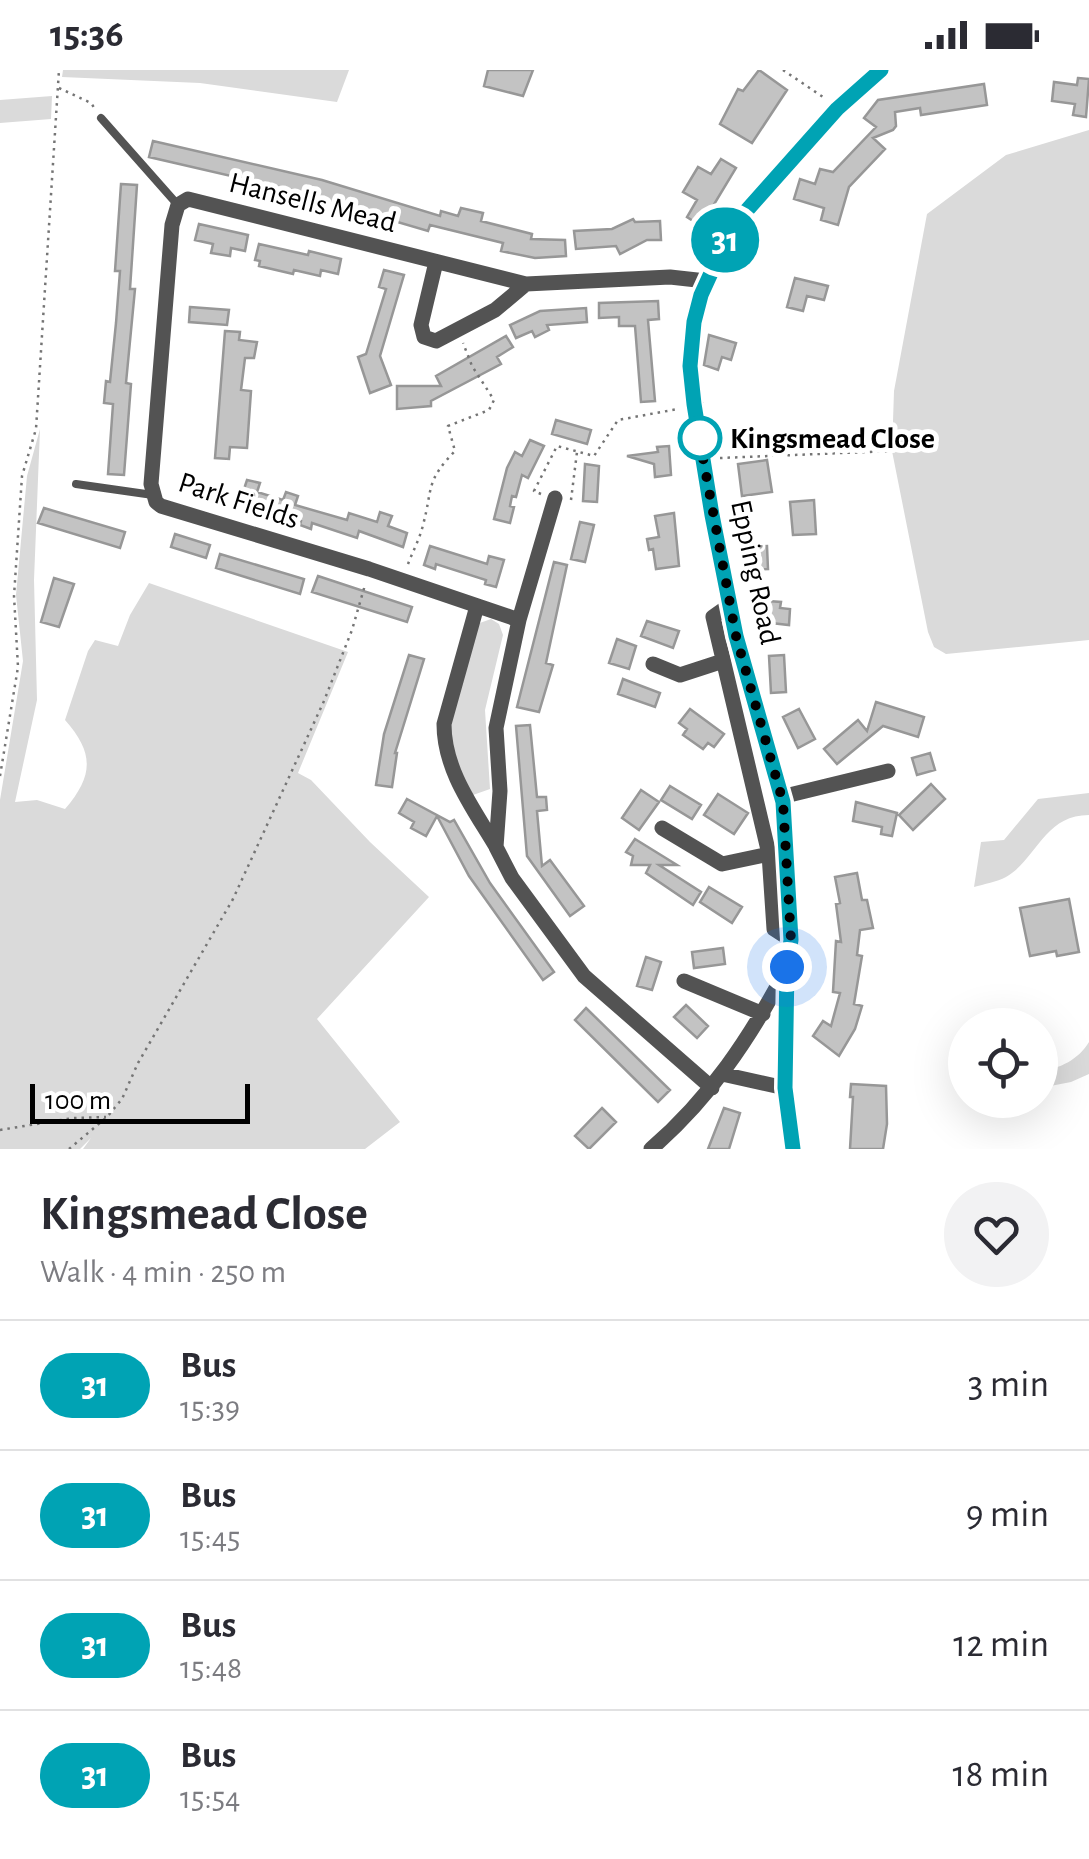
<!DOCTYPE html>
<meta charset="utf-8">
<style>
:root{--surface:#fff;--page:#f2f2f3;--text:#2b2b33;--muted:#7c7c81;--line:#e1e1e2}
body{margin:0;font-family:"Alegreya Sans",sans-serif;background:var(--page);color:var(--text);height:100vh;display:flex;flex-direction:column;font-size:38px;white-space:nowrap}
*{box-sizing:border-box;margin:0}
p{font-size:32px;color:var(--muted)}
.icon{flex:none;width:55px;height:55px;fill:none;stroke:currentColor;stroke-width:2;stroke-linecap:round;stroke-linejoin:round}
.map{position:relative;height:1079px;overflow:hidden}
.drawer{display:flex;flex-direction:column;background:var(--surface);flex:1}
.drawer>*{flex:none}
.badge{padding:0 20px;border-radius:32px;font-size:35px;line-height:65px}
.buttons{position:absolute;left:948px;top:938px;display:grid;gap:20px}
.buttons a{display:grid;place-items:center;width:110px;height:110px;border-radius:50%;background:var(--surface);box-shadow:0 10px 40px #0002;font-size:50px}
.scale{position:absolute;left:30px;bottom:25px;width:220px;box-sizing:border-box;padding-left:10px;border:5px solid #000;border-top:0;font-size:28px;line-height:35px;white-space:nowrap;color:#000;-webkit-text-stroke:8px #fff;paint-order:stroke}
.you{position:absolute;width:50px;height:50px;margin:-25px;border:8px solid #fff;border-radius:50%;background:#1a73e8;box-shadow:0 0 0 15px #1a73e833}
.map>.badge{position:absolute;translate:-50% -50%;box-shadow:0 0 0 5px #fff}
.round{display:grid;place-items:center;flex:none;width:105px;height:105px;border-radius:52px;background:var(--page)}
.summary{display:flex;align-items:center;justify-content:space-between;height:170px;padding:0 40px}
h1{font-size:48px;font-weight:700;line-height:75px}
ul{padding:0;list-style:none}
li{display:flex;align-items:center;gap:30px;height:130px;padding:0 40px;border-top:2px solid var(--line)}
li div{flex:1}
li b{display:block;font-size:38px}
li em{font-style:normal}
li .badge{min-width:110px;font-weight:700;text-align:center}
.status{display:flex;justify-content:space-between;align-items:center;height:70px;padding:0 50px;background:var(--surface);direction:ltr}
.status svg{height:28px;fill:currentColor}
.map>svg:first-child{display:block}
.green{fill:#dadada}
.building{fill:#c3c3c3;stroke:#979797;stroke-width:2.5}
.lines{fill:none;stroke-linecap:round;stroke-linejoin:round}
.path{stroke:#757575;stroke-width:2.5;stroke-dasharray:2.5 5;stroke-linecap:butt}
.lane{stroke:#535353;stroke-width:8}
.street{stroke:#535353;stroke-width:15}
.secondary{stroke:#202020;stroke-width:20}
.line-casing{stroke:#fff;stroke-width:22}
.line{stroke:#00a3b4;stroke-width:15}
.walk{stroke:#000;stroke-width:10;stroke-dasharray:0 18}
.stop-dot{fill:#fff;stroke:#00a3b4;stroke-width:5}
.labels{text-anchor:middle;stroke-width:10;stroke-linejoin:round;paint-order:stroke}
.street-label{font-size:30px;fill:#000;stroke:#fff}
.stop-label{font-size:30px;font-weight:bold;fill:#000;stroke:#fff;text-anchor:start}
</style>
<div class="status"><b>15:36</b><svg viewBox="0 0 49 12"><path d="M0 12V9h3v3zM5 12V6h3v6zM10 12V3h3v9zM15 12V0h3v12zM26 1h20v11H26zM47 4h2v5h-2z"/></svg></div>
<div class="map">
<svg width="1089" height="1079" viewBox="0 0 1089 1079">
<rect width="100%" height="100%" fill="#fff"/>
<path class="green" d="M63 0H349L337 32 200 13 62 7Z
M52 26 51 49 0 53V30Z
M1089 60V570L946 584 934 577 928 562 892 381 894 321 927 144 1006 85Z
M40 359 34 510 37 630 15 732 37 730 65 739C94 705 94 683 65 650L88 581 95 570 118 576 130 545 149 513 348 582 298 703 311 710 370 772 429 827 317 949 400 1052 365 1079H83L91 1068 80 1079H0V730L23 591 16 525 27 406Z
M491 549 499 554 503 565 485 640 490 719 473 725 444 672 477 554Z
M1089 723V745C1044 745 1037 789 1006 807 997 812 984 814 974 817L981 772 1004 770 1038 729Z
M1089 972V1004L1071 1012 1040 1018V1001C1060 999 1079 989 1089 972Z"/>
<path class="building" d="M488 0H533L523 26 484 16Z
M759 0 787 20 752 73 720 54 738 19 743 21Z
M1078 8 1089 9 1086 47 1073 45 1075 34 1052 31 1054 12 1077 15Z
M984 14 987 35 921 45 920 38 895 42 896 56 893 60 873 68 885 79 849 117 838 155 821 150 824 138 794 129 800 109 815 114 820 99 833 102 876 57 864 48 878 30Z
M153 71 322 110 440 146 441 141 458 146 461 138 483 143 481 151 532 164 531 169 565 170 566 186 535 188 501 181 503 173 430 155 428 161 326 131V128L149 87Z
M721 89 736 98 701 156 687 147 697 130 683 122 698 97 711 104Z
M121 114 137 115 130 219H135L126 313 131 314 124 405 108 404 113 334 104 333 106 311 110 312 116 253 120 201H115Z
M633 149 635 152 660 151 661 170H647L620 184 616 176 576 179 574 161 612 159Z
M199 154 248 165 245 181 231 178 230 186 211 183 213 174 195 170Z
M259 174 308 185 309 181 341 189 338 204 321 200 320 206 294 200 293 204 259 196 260 191 255 190Z
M384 200 404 205 380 286 391 315 370 323 358 287 366 284 386 219 379 217Z
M795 208 828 216 824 230 807 226 803 241 787 237Z
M658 231 659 249 648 250 655 331 641 332 635 256H619V247L599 248V233Z
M190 237 229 240 227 255 189 252Z
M586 238 587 252 547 255 549 260 535 267 532 261 516 268 510 255 540 241Z
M225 261 240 262 239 270 257 272 254 288H245L241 320 251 321 247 378 230 377 229 389 215 388Z
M709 265 736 273 731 290 722 287 718 300 704 295Z
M506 266 513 277 497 287 501 294 431 331V336L397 339V316H441L436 306Z
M556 350 591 360 587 374 552 364Z
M530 370 544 376 528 408 522 405 516 427 512 426 510 436 514 437 510 453 494 449 507 398 515 382 522 386Z
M669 376 671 405 655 407 654 394 627 386 658 382 657 377Z
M767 390 772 422 742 426 738 394Z
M585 394 599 396 597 432 583 431Z
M247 410 260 413 257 422 283 430 286 422 298 426 295 435 347 450 349 443 377 452 380 442 392 446 388 456 407 463 403 477 359 461 357 468 312 453 311 459 300 455 301 451 240 431Z
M814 430 816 464 793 465 790 432Z
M44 438 125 462 120 478 38 453Z
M674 443 679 496 656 499 653 479 649 480 647 469 659 467 655 446Z
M580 452 594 455 585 492 571 489Z
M175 464 210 475 206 488 171 477Z
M430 476 487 494 489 486 504 490 496 517 485 514 486 510 436 494 435 499 424 495Z
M767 476 768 499 746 500V477Z
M220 484 304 509 300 524 216 498Z
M554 492 567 495 546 593 553 595 539 642 517 637Z
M318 506 412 537 407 552 312 522Z
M54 508 74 514 59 557 41 552Z
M768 531 781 532 780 538 790 539 789 555 761 552 762 537 768 538Z
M647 551 679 561 673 578 641 566Z
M617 569 636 576 629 599 609 593Z
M409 585 424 589 395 683H397L392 717 376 715 384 664Z
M784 585 786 622 771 623 769 586Z
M623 609 660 623 655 637 618 624Z
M876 632 924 647 918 667 883 656 837 694 824 679 858 650 867 661Z
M690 639 724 664 714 677 708 673 703 679 683 665 687 659 679 653Z
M799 639 815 669 798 678 783 647Z
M530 655 537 727H546L547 740 537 741 542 796 550 790 584 836 570 846 527 786 516 656Z
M930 683 935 700 917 705 912 688Z
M931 714 945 729 913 760 899 745Z
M670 716 701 735 692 749 661 730Z
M641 720 659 732 639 760 622 748Z
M718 724 748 743 734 764 704 745Z
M407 729 450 752 454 750 490 813 554 902 543 910 469 806 437 746 426 766 411 758 414 752 399 743Z
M856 732 897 743 892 766 881 764 882 757 853 751Z
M635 769 677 795H659L701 822 693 835 646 803 650 795H631L633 786 626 782Z
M857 803 862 830H867L873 858 860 860 857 885 862 886 854 934 862 936 855 959 839 986 813 966 823 951 831 956 840 923 833 922 836 871 841 872 836 834 840 833 835 807Z
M709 817 742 837 732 853 700 832Z
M1069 829 1079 882 1057 886 1056 881 1030 886 1020 838Z
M723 878 725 894 694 898 692 882Z
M646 887 661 892 652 920 637 916Z
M686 935 708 956 697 968 674 947Z
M586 938 670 1020 658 1032 575 950Z
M851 1014 886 1016 887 1054 883 1079H850L853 1027H850Z
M602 1038 616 1052 589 1079 575 1066Z
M724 1038 740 1043 729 1079H708Z"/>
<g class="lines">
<path class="path" d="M783 0 823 27
M59 18 91 33 95 39
M720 388 892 381
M541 424 534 421 557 376 594 386 618 350 678 339
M571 430 577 382
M408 494C413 481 420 468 423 455 433 418 425 412 455 381L448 356 489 340 494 330 472 296 463 273
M0 706 18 597 14 526 22 406 36 359 59 0
M0 1060 73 1048 106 1047
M69 1079 107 1047 122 1029 138 993 233 829 324 631 352 560 365 515"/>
<path class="lane" d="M101 48 177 134
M76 414 153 425"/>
<path class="street" d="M436 192 421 255 424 267 436 271 495 240 526 214
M555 428 519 550 496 658 500 721 496 777 512 808 584 906 712 1018
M730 535 713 547 769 784
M477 536 444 654C444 700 473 738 495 775
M519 550 369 499 161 436 156 432 151 414 172 155 178 135 188 129 526 214 670 207 706 211
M653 594 680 605 723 591
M781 727 888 701
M662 758 722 794 769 784 774 859 791 870
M684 911 763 944
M722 1004 785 1018
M651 1079C710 1028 750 968 786 900"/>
<path class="secondary" d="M793 1079 785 1018 787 897 791 870 783 732 736 566 712 445 694 334 690 296 694 252 701 225 732 157 837 39 881 0"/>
</g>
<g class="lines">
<defs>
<path id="line" d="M793 1079 785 1018 787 897 791 870 783 732 736 566 712 445 694 334 690 296 694 252 701 225 732 157 837 39 881 0"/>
</defs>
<use href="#line" class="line-casing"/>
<use href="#line" class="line"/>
<path class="walk" d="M700 368 698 361 736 566 783 732 791 870 787 897"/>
</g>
<circle class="stop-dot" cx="700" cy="368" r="20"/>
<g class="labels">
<g class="street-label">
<text transform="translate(313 132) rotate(14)" y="10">Hansells Mead</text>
<text transform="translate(239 430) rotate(18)" y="10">Park Fields</text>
<text transform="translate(756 502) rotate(78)" y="10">Epping Road</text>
</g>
<g class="stop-label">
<text x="730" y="378">Kingsmead Close</text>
</g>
</g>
</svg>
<div class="buttons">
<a><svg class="icon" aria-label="locate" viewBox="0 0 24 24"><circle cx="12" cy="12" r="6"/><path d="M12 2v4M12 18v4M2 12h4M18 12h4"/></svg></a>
</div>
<div class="scale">100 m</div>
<div class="you" style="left:787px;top:897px"></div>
<b class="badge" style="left:725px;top:170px;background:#00a3b4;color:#fff">31</b>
</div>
<section class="drawer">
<div class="summary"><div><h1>Kingsmead Close</h1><p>Walk · 4 min · 250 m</p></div><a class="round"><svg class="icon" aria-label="heart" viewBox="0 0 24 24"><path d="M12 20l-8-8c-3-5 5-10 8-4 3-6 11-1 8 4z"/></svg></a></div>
<ul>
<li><span class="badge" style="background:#00a3b4;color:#fff">31</span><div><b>Bus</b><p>15:39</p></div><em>3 min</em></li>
<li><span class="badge" style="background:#00a3b4;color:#fff">31</span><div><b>Bus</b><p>15:45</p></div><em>9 min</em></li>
<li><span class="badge" style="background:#00a3b4;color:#fff">31</span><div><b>Bus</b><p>15:48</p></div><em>12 min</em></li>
<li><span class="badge" style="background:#00a3b4;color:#fff">31</span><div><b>Bus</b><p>15:54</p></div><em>18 min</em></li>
</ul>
</section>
